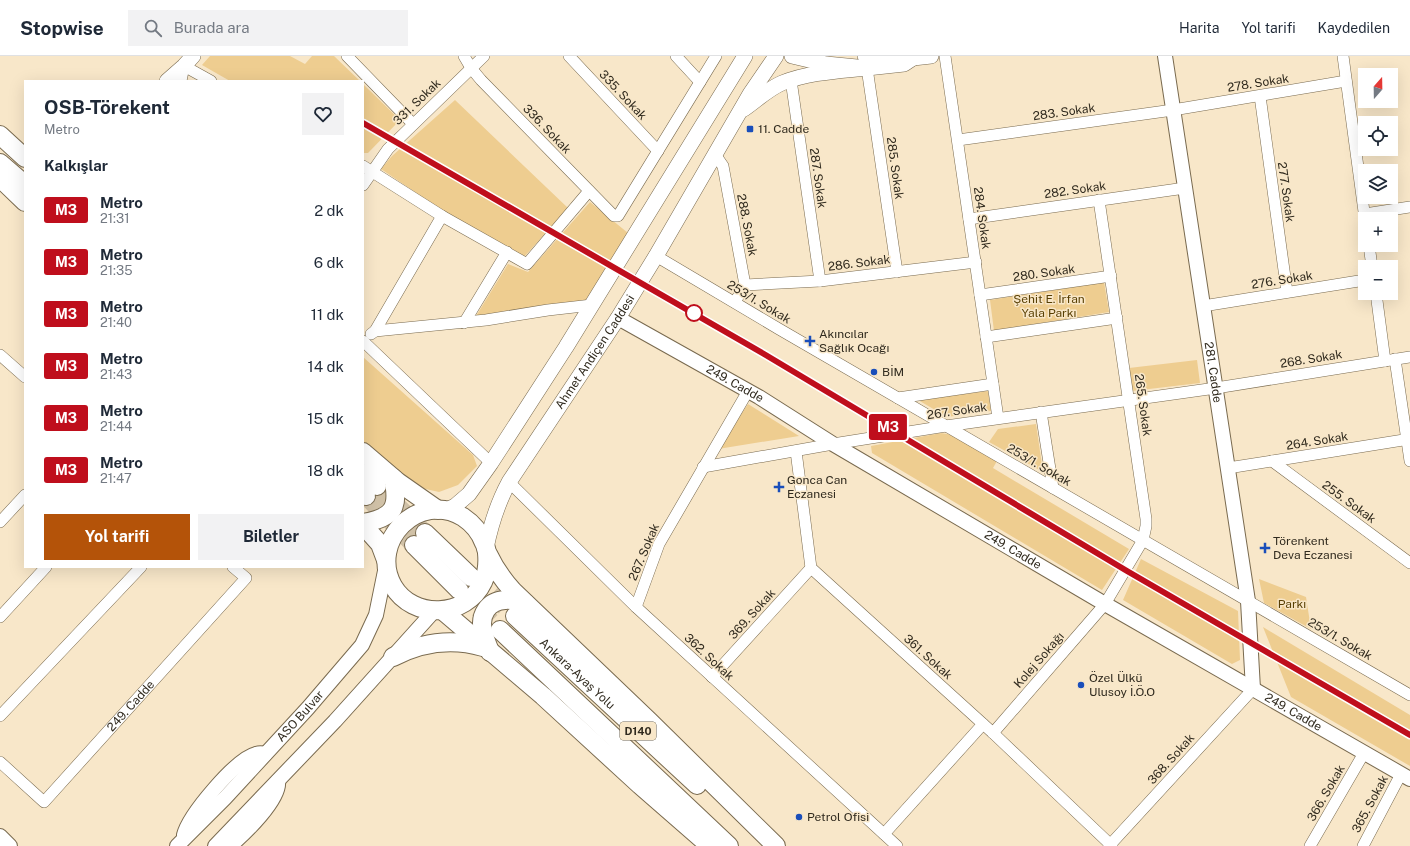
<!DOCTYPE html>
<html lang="tr">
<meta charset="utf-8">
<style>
:root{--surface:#fff;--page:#f2f2f3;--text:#1f2937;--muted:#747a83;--line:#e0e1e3;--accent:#b45309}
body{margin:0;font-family:"Public Sans",sans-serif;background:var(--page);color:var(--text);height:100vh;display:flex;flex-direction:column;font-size:15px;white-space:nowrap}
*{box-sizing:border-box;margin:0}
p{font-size:13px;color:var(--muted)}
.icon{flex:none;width:22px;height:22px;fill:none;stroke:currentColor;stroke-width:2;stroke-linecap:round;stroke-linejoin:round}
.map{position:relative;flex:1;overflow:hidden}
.panel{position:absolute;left:24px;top:24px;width:340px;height:488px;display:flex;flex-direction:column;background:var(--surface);border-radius:0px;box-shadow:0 4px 16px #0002}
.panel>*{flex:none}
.badge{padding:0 8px;border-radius:3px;font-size:14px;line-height:26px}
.needle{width:26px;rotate:20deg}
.controls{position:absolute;left:1358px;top:12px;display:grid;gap:8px}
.controls a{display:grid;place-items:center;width:40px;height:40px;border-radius:0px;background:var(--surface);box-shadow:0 4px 16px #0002;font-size:20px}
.map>.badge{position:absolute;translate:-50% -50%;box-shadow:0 0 0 2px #fff}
h2{padding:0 20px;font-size:15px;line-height:36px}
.round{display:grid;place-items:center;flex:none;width:42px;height:42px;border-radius:0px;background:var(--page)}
.overview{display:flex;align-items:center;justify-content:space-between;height:68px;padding:0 20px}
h1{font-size:19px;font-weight:700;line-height:30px}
.button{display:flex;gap:8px;margin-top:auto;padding:8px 20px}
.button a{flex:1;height:46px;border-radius:0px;background:var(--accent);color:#fff;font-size:16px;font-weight:700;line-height:46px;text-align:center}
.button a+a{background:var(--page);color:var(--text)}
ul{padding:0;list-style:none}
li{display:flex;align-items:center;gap:12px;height:52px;padding:0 20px}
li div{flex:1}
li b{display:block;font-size:15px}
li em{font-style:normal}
li .badge{min-width:44px;font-weight:700;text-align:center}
header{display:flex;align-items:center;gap:24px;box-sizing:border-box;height:56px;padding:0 20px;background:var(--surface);border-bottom:1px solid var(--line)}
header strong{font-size:19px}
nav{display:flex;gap:22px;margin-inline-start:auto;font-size:14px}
.search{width:280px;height:36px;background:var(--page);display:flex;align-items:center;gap:10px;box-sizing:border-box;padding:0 14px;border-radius:0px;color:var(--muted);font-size:15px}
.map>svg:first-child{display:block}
.green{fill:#eecd90}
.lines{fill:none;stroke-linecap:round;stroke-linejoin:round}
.trunk-tunnel{stroke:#d0c1a7;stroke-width:18;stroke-dasharray:18 9;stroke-linecap:butt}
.minor-casing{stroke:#796a4f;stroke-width:12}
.tertiary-casing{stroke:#796a4f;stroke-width:16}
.secondary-casing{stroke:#796a4f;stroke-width:16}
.trunk-casing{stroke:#796a4f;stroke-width:20}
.minor{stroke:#fff;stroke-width:11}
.tertiary{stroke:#fff;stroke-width:14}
.secondary{stroke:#fff;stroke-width:15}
.trunk{stroke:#fff;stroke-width:18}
.line-casing{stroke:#fff;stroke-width:9}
.line{stroke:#bf0e1c;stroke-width:6}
.poi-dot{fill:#1a4eba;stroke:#f8e7c9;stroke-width:1.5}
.stop-dot{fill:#fff;stroke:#bf0e1c;stroke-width:2}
.labels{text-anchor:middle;stroke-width:3;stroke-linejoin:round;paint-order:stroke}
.shield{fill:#f8e7c9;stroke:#6c6351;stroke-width:1}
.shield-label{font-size:11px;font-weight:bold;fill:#302a1e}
.street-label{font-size:12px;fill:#302a1e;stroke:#f8e7c9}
.poi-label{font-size:12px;fill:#302a1e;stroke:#f8e7c9;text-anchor:start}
.park-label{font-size:12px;fill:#583f03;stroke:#f8e7c9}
</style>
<header>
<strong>Stopwise</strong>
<div class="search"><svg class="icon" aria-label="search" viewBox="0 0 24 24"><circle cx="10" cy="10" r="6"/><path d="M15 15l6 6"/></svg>Burada ara</div>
<nav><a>Harita</a><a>Yol tarifi</a><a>Kaydedilen</a></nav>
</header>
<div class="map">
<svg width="1410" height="790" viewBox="0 0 1410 790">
<rect width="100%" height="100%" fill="#f8e7c9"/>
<path class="green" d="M210 0H290L305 8 312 0H334L360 25H230L202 9Z
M363 28 400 64 368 97H363Z
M455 44 568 152 524 201 440 153 381 113 392 100Z
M590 146 628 177 586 244 476 260 508 208 528 216Z
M1104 226 1109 256 994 275 990 244Z
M363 301 473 399 477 410 458 429 439 436 421 432 403 422 363 385Z
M1197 304 1200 327 1132 335 1129 312Z
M988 335 991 355 947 361 918 344Z
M748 348 799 380 718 393Z
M1036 368 1043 416 989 386 998 373Z
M941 377 953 379 997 405 993 412 1129 493 1102 534 872 397 871 390Z
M1141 503 1238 555 1240 604 1232 608 1123 544Z
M1259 523 1306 541 1311 573 1264 547Z
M1263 571 1410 659V710L1291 641Z"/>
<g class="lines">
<path class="trunk-tunnel" d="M377 430 425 477
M366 440 414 489
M471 521 515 560
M459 534 500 574"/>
<defs>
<g id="minor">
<path d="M347 0 413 68"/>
<path d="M464 0 471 12 481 24 614 160H618L716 0"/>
<path d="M569 0 658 95"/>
<path d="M676 0 700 26"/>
<path d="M945 0 998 362"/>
<path d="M1343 0 1365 163"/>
<path d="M867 12 897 216"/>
<path d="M791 24 820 225"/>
<path d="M181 25 184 10 211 25"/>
<path d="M1260 40 1287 236"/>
<path d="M958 84 1173 54 1346 25"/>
<path d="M714 97 723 110 745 229 735 246"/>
<path d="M363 110 442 160 527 208 589 135"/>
<path d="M363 129 388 93 484 0"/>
<path d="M1365 158 1410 151"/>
<path d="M969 163 1185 132"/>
<path d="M1369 189 1372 211"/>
<path d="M656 200 779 273 1410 639"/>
<path d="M745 229 820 225 976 206"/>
<path d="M1376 237 1385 305"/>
<path d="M980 239 1111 220"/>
<path d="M1203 250 1365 224"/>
<path d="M464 267 507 196"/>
<path d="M375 275 486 264 548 254 592 249"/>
<path d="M371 278 375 275 442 160"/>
<path d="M986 281 1117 262"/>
<path d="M363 285 491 407"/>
<path d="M0 299 25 321"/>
<path d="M1395 303 1410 405"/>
<path d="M898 342 993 328"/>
<path d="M1041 356 1053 432"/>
<path d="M796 395 811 512 993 677 1112 790"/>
<path d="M1272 405 1410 507"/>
<path d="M703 411 833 388 946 370 1216 332 1410 301"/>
<path d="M1228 412 1410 383"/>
<path d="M509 426 636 551 897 790"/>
<path d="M0 466 25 439"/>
<path d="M636 551 659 488 748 335"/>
<path d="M0 561 46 511"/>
<path d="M712 621 811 512"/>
<path d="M0 660 141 511"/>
<path d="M993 677 1105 548 1143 484 1146 470V463L1099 144"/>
<path id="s1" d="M0 706 44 746 246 522 233 511"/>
<path d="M884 778 983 668"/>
<path d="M1109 790 1253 633"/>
<path d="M1310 790 1364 697"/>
<path d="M1363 790 1401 718"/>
</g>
<g id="tertiary">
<path id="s2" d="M1165 0 1248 545 1253 633"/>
<path id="s3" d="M618 262 759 341 833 388 1105 548 1410 723"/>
<path d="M184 779C189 759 236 703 256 698 259 697 262 697 265 698"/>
<path d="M0 780 10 790"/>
<path id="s4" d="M177 790 225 742 308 652 362 589 376 559 386 510"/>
<path d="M215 790 335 665 434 555"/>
<path d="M230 790C244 778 281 743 278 725"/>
</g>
<g id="secondary">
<path d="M792 0 826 8 867 12 904 8 913 2 904 0"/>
<path d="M865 0 876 1 894 0"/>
<path d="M913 2 931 0"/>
<path d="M167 25 184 10 193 0"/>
<path d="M744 53C757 44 768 33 782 27 809 16 839 15 867 12"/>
<path d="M444 455 455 450 469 438 491 407 566 291 745 0"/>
<path id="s5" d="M486 492C491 468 497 448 509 426L618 262 656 200 750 38 776 0"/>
</g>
<g id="trunk">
<path d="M0 79 25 102"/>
<path d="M0 107 22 126"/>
<path d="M0 122 25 146"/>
<path d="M363 396 398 426 438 454"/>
<path d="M363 417 377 430"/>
<path d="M363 438 366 440"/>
<path d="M363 467C393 462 400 452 393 422"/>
<path d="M363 469 380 488 386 504"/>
<path d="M425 477 471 521"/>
<path d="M414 489 459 534"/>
<path d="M487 497C488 507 487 517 483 526 466 562 413 564 393 530 368 485 419 434 463 461 472 467 480 476 484 487 486 490 486 495 488 498 495 513 503 524 513 535L649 665 776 790"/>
<path d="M443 555 543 640 640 729 710 790"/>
<path id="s6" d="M515 560 697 729"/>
<path d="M500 574 729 790"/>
<path d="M490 596C488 589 484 582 483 575 479 559 488 545 505 544 512 543 519 546 526 548"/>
<path d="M393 601C422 586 452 582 483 591"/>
</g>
</defs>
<use href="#minor" class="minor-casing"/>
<use href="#tertiary" class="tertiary-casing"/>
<use href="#secondary" class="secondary-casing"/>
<use href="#trunk" class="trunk-casing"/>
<use href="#minor" class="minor"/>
<use href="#tertiary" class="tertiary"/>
<use href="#secondary" class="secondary"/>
<use href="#trunk" class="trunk"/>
</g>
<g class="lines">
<defs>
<path id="line" d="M363 67 764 298 1127 515 1410 679"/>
</defs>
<use href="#line" class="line-casing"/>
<use href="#line" class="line"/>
</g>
<g class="poi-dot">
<rect x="746" y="69" width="8" height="8" rx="2"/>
<path d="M808 279h4v4h4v4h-4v4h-4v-4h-4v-4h4z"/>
<circle cx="874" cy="316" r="4"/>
<path d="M777 425h4v4h4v4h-4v4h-4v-4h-4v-4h4z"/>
<path d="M1263 486h4v4h4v4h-4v4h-4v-4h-4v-4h4z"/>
<circle cx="1081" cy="629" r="4"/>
<circle cx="799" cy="761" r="4"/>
</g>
<circle class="stop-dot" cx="694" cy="257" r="8"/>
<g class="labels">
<rect class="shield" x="620" y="666" width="36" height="18" rx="3"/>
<g class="shield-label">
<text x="638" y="679">D140</text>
</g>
<g class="street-label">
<text transform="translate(1258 27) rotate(-9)" y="4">278. Sokak</text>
<text transform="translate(623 39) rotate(47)" y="4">335. Sokak</text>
<text transform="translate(417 46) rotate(-44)" y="4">331. Sokak</text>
<text transform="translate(1064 56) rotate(-8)" y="4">283. Sokak</text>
<text transform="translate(547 73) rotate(46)" y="4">336. Sokak</text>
<text transform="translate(895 112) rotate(82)" y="4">285. Sokak</text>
<text transform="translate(818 122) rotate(82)" y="4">287. Sokak</text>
<text transform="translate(1075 134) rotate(-8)" y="4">282. Sokak</text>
<text transform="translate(1286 136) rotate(82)" y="4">277. Sokak</text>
<text transform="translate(982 162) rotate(82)" y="4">284. Sokak</text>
<text transform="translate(747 169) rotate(79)" y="4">288. Sokak</text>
<text transform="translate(859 207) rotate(-7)" y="4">286. Sokak</text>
<text transform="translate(1044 217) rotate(-8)" y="4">280. Sokak</text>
<text transform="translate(1282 224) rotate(-9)" y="4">276. Sokak</text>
<text transform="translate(759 246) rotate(31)" y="4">253/1. Sokak</text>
<text dy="4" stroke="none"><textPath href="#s5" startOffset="226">Ahmet Andiçen Caddesi</textPath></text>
<text transform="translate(1311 303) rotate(-9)" y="4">268. Sokak</text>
<text dy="4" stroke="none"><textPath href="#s2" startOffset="320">281. Cadde</textPath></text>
<text dy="4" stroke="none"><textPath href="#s3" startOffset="134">249. Cadde</textPath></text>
<text transform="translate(1143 349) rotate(82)" y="4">265. Sokak</text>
<text transform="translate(957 355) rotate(-8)" y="4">267. Sokak</text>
<text transform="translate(1317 385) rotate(-9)" y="4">264. Sokak</text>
<text transform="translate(1039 409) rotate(30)" y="4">253/1. Sokak</text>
<text transform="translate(1349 446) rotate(36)" y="4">255. Sokak</text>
<text dy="4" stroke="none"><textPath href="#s3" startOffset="458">249. Cadde</textPath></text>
<text transform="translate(644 496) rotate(-67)" y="4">267. Sokak</text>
<text transform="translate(752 558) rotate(-48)" y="4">369. Sokak</text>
<text transform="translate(1340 583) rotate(30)" y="4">253/1. Sokak</text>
<text transform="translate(709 601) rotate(43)" y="4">362. Sokak</text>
<text transform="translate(928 601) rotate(42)" y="4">361. Sokak</text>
<text transform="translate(1039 604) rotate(-49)" y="4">Kolej Sokağı</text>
<text dy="4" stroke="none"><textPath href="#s6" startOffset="85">Ankara-Ayaş Yolu</textPath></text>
<text dy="4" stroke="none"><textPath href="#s1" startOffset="189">249. Cadde</textPath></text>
<text dy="4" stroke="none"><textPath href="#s3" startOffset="782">249. Cadde</textPath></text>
<text dy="4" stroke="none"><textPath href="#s4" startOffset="179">ASO Bulvar</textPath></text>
<text transform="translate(1171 703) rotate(-48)" y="4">368. Sokak</text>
<text transform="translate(1326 737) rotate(-60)" y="4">366. Sokak</text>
<text transform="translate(1370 748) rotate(-62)" y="4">365. Sokak</text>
</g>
<g class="poi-label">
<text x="758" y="77">11. Cadde</text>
<text x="819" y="282">Akıncılar<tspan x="819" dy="14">Sağlık Ocağı</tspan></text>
<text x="882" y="320">BİM</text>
<text x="787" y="428">Gonca Can<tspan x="787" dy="14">Eczanesi</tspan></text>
<text x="1273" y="489">Törenkent<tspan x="1273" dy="14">Deva Eczanesi</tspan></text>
<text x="1089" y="626">Özel Ülkü<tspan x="1089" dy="14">Ulusoy İ.Ö.O</tspan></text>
<text x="807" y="765">Petrol Ofisi</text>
</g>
<g class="park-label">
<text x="1049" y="247">Şehit E. İrfan<tspan x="1049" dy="14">Yala Parkı</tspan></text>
<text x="1292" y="552">Parkı</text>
</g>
</g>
</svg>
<div class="controls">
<a><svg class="needle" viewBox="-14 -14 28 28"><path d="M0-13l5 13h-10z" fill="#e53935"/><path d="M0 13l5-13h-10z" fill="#747a83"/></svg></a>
<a><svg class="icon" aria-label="locate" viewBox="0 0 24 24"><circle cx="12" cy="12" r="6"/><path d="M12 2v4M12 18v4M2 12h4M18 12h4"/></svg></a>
<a><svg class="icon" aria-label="layers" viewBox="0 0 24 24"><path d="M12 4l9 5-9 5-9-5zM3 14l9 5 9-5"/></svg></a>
<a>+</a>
<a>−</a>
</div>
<b class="badge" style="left:888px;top:371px;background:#bf0e1c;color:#fff">M3</b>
<section class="panel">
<div class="overview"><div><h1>OSB-Törekent</h1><p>Metro</p></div><a class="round"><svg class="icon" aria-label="heart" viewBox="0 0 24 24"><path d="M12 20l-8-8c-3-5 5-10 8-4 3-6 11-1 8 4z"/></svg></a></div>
<h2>Kalkışlar</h2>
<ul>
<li><span class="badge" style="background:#bf0e1c;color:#fff">M3</span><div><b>Metro</b><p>21:31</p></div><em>2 dk</em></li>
<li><span class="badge" style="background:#bf0e1c;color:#fff">M3</span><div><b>Metro</b><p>21:35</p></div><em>6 dk</em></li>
<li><span class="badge" style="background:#bf0e1c;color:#fff">M3</span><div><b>Metro</b><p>21:40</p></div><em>11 dk</em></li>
<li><span class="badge" style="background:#bf0e1c;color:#fff">M3</span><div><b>Metro</b><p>21:43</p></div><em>14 dk</em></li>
<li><span class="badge" style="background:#bf0e1c;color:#fff">M3</span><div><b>Metro</b><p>21:44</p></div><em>15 dk</em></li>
<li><span class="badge" style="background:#bf0e1c;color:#fff">M3</span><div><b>Metro</b><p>21:47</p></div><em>18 dk</em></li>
</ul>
<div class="button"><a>Yol tarifi</a><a>Biletler</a></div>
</section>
</div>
